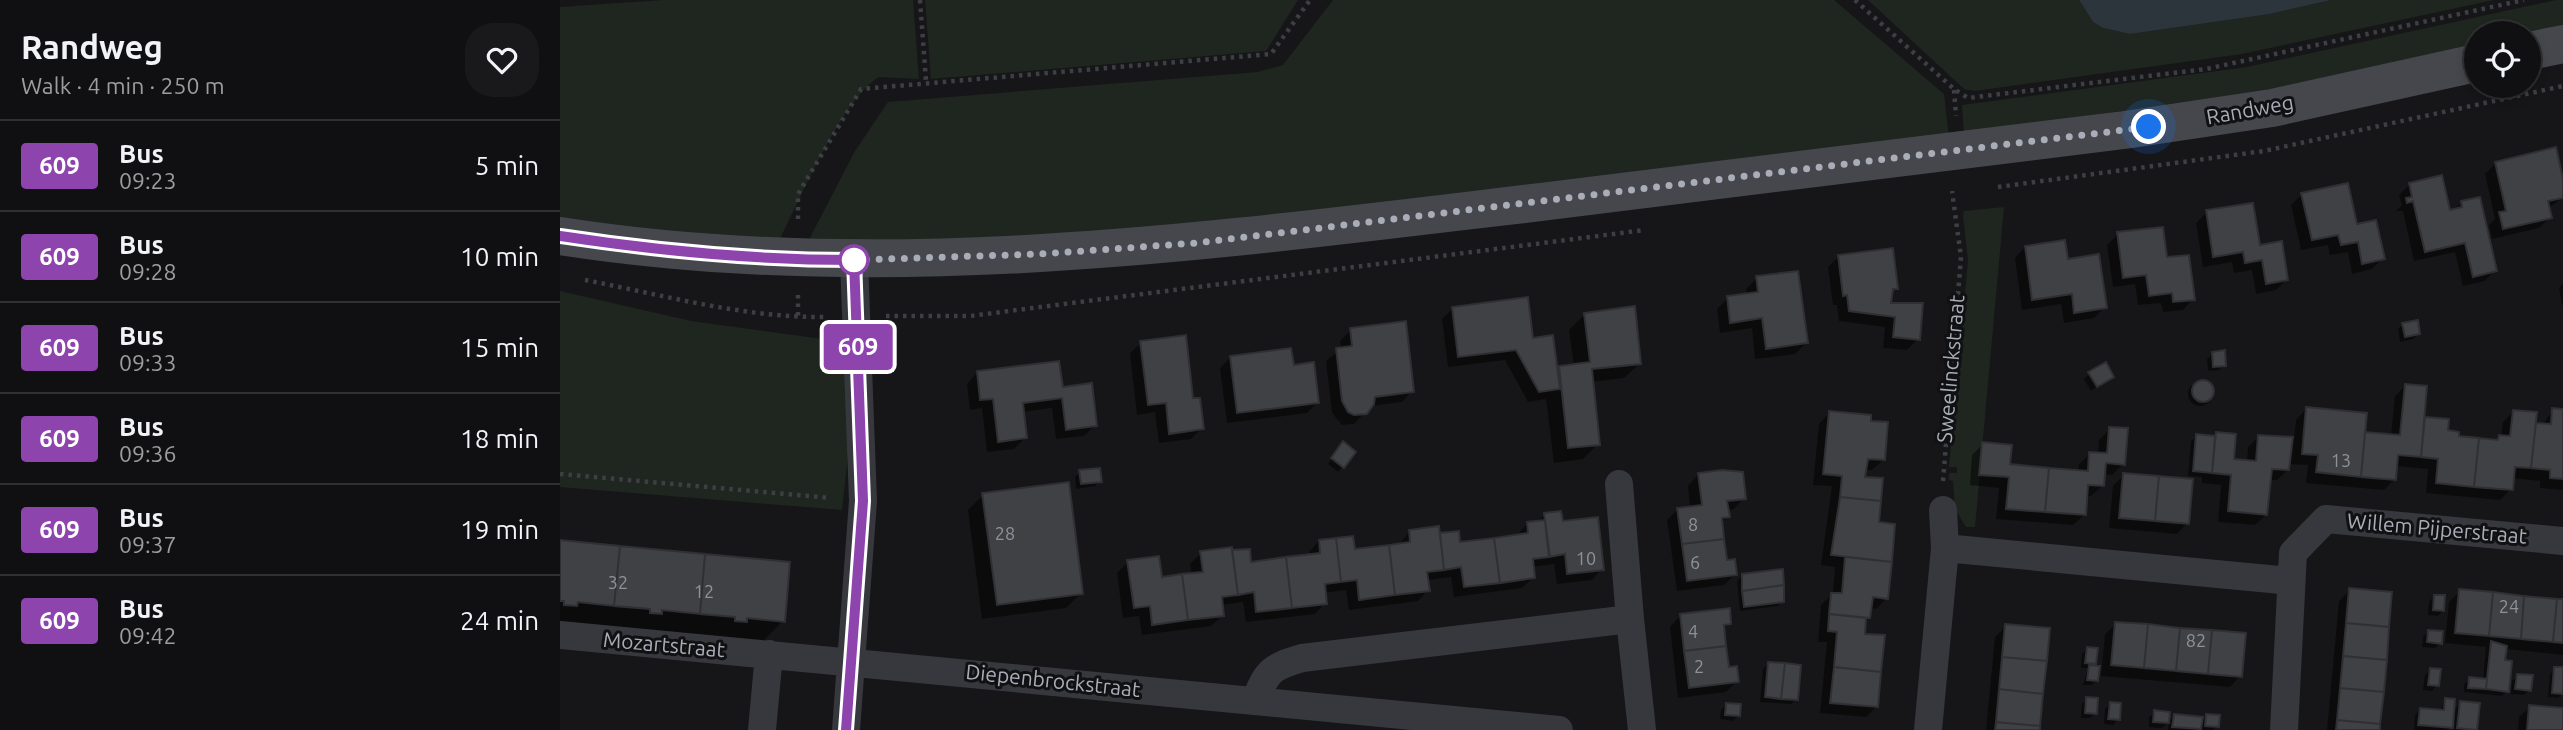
<!DOCTYPE html>
<meta charset="utf-8">
<style>
:root{--surface:#101012;--page:#19191b;--text:#f1f3f6;--muted:#9c9d9f;--line:#303032}
body{margin:0;font-family:Ubuntu,sans-serif;background:var(--page);color:var(--text);height:100vh;display:flex;flex-direction:column;font-size:26px;white-space:nowrap}
*{box-sizing:border-box;margin:0}
p{font-size:23px;color:var(--muted)}
.icon{flex:none;width:38px;height:38px;fill:none;stroke:currentColor;stroke-width:2;stroke-linecap:round;stroke-linejoin:round}
.map{position:relative;flex:1;overflow:hidden}
.side{display:flex;flex-direction:column;background:var(--surface);width:560px}
.side>*{flex:none}
.badge{padding:0 14px;border-radius:5px;font-size:24px;line-height:46px}
.tools{position:absolute;left:1904px;top:21px;display:grid;gap:14px}
.tools a{display:grid;place-items:center;width:77px;height:77px;border-radius:50%;background:var(--surface);box-shadow:0 4px 10px #0003,0 0 0 2px var(--line);font-size:35px}
.you{position:absolute;width:35px;height:35px;margin:-18px;border:5px solid #fff;border-radius:50%;background:#1a73e8;box-shadow:0 0 0 10px #1a73e833}
.map>.badge{position:absolute;translate:-50% -50%;box-shadow:0 0 0 4px #fff}
.round{display:grid;place-items:center;flex:none;width:74px;height:74px;border-radius:28px;background:var(--page)}
.head{display:flex;align-items:center;justify-content:space-between;height:119px;padding:0 21px}
h1{font-size:33px;font-weight:700;line-height:52px}
ul{padding:0;list-style:none}
li{display:flex;align-items:center;gap:21px;height:91px;padding:0 21px;border-top:2px solid var(--line)}
li div{flex:1}
li b{display:block;font-size:26px}
li em{font-style:normal}
li .badge{min-width:77px;font-weight:700;text-align:center}
main{display:flex;flex:1;min-height:0}
.map>svg:first-child{display:block}
.green{fill:#1e261f}
.water{fill:#2c353c}
.shadow{fill:#0007}
.building{fill:#404145;stroke:#303034;stroke-width:2}
.lines{fill:none;stroke-linecap:round;stroke-linejoin:round}
.path{stroke:#3d3f44;stroke-width:4.5;stroke-dasharray:3.5 5;stroke-linecap:butt}
.street{stroke:#37383d;stroke-width:28}
.secondary{stroke:#45474d;stroke-width:38}
.line-casing{stroke:#fff;stroke-width:16}
.line{stroke:#8e44ad;stroke-width:10}
.walk{stroke:#a8adb8;stroke-width:7;stroke-dasharray:0 12.6}
.stop-dot{fill:#fff;stroke:#8e44ad;stroke-width:3.5}
.labels{text-anchor:middle;stroke-width:6;stroke-linejoin:round;paint-order:stroke}
.number-label{font-size:18px;fill:#8e929b}
.street-label{font-size:21px;fill:#a8adb8;stroke:#111113}
</style>
<main>
<section class="side">
<div class="head"><div><h1>Randweg</h1><p>Walk · 4 min · 250 m</p></div><a class="round"><svg class="icon" aria-label="heart" viewBox="0 0 24 24"><path d="M12 20l-8-8c-3-5 5-10 8-4 3-6 11-1 8 4z"/></svg></a></div>
<ul>
<li><span class="badge" style="background:#8e44ad;color:#fff">609</span><div><b>Bus</b><p>09:23</p></div><em>5 min</em></li>
<li><span class="badge" style="background:#8e44ad;color:#fff">609</span><div><b>Bus</b><p>09:28</p></div><em>10 min</em></li>
<li><span class="badge" style="background:#8e44ad;color:#fff">609</span><div><b>Bus</b><p>09:33</p></div><em>15 min</em></li>
<li><span class="badge" style="background:#8e44ad;color:#fff">609</span><div><b>Bus</b><p>09:36</p></div><em>18 min</em></li>
<li><span class="badge" style="background:#8e44ad;color:#fff">609</span><div><b>Bus</b><p>09:37</p></div><em>19 min</em></li>
<li><span class="badge" style="background:#8e44ad;color:#fff">609</span><div><b>Bus</b><p>09:42</p></div><em>24 min</em></li>
</ul>
</section>
<div class="map">
<svg width="2003" height="730" viewBox="0 0 2003 730">
<rect width="100%" height="100%" fill="#161618"/>
<path class="green" d="M103 0H353L359 79 319 77C281 99 235 211 213 253L0 228V7Z
M365 0H738L706 51 371 79Z
M773 0H1274L1384 94 1389 138 444 247 242 253 295 151 328 102 698 72 723 65Z
M1308 0H1519L1533 22 1543 28 1570 34 1710 14 1771 0H1934L1682 54 1415 91 1404 89Z
M1996 0H2003V27L1969 33H1916V47L1747 84 1404 134 1402 105 1687 67Z
M1444 207 1415 527H1406L1395 509 1393 481 1389 480V473H1397V467H1389L1408 260 1403 216 1404 211Z
M0 291 131 321 300 344 282 510 0 487Z"/>
<path class="water" d="M1519 0H1771L1710 14 1570 34 1543 28 1533 22Z"/>
<path class="shadow" d="M1936 163 2003 187V198L1988 208 1990 218 1979 228 1932 239 1929 225 1935 219 1925 174Z
M1850 184 1889 212 1902 203 1935 270 1925 281 1903 286 1895 252 1854 261 1843 211H1836L1842 205 1839 195Z
M1742 194 1795 226 1823 258 1812 269 1792 274 1788 252 1770 255 1768 245 1741 250 1731 205Z
M1647 212 1698 247 1727 279 1716 290 1696 294 1692 270 1674 273 1672 262 1643 267 1636 223Z
M1558 234 1605 259 1633 299 1623 310 1603 312 1601 303 1578 305 1575 284 1553 287 1547 245Z
M1465 247 1545 307 1534 318 1504 323 1501 304 1462 310 1455 258Z
M1279 256 1336 288 1331 293 1329 304 1358 339 1347 350 1323 348 1325 327 1279 321 1277 305H1273L1268 267Z
M1197 278 1246 343 1235 354 1195 359 1192 328 1160 333 1157 309 1168 298 1187 295 1186 289Z
M2003 284V305H2002L1999 288Z
M893 308 972 339 996 371 1014 366 1009 330 1025 314 1080 363 1064 378 1031 382 1038 444 1023 459 994 463 986 399 968 402 945 360 888 367 882 319Z
M1843 324 1858 334 1853 339 1840 342 1838 329Z
M791 330 852 391 842 402 811 406 794 424 782 425 772 413 766 361 781 349 780 341Z
M581 343 632 400 642 428 631 439 599 443 595 412 577 415 570 353Z
M1652 354 1665 365 1659 370 1648 371 1647 359Z
M671 357 732 367 758 402 747 413 667 423 660 368Z
M417 373 501 388 535 425 524 436 496 439 492 408 462 412 465 438 454 449 427 452 422 408 410 410 407 384Z
M1529 374 1552 376 1531 391 1524 379Z
M1628 394a12 12 0 1 1 24 0a12 12 0 1 1-24 0Z
M1845 386 1863 418 1888 421 1886 432 1898 437 1935 442 1941 437 1943 422 1953 412 1974 425H1982L1993 410 2003 411V490L1980 488V481L1952 478 1951 489 1940 500 1866 493 1868 469 1836 466 1835 479 1824 490 1746 483 1748 465 1728 464V470L1717 480H1709L1706 515 1695 525 1658 522 1661 485 1642 483V477L1628 476 1631 441 1637 436 1653 437 1656 434 1672 460 1687 462 1688 447 1699 436 1734 439 1736 420 1746 409 1803 433 1831 436 1835 396Z
M1269 413 1323 460 1312 470H1305L1303 478 1318 524 1333 526 1327 598 1316 609 1308 608 1302 635 1316 707 1306 717 1260 713 1267 642H1258L1261 605 1273 593 1275 567 1261 565 1272 486 1253 485 1259 424Z
M1550 429 1563 464 1552 475 1543 474 1542 486 1531 496H1525L1524 515 1513 525 1436 519 1439 488 1410 485 1412 455 1423 444 1448 466 1518 472 1519 464 1530 454H1538L1539 440Z
M778 449 783 466 778 472 768 464Z
M520 472 540 481 535 486 516 489 515 477Z
M1138 475 1184 498 1174 509 1167 510 1168 517 1160 524 1165 562 1175 574 1164 585 1117 591 1107 520 1118 509 1130 508 1128 486Z
M1564 475 1627 523 1617 534 1549 528 1553 486Z
M423 495 521 593 506 608 422 619 408 510Z
M985 514 1002 523 1042 569 1032 580 997 584 994 564 972 567 973 578 962 588 894 597 891 577 867 580 868 590 858 601 789 610 786 590 770 592H764L765 603 755 614 686 622 683 602 661 605 662 616 651 626 582 635 579 616 563 618 557 573 568 562 601 579 632 575 630 564 641 553 690 563 749 556V552L759 541 793 551 839 545 849 532 878 535 897 533 898 544 957 535 967 524 977 523Z
M0 542 223 621 200 644 0 625Z
M1182 576 1223 601 1217 606 1180 611 1177 581Z
M1790 590 1818 730H1767L1779 601Z
M1900 591 2003 601V655L1945 649 1947 691 1942 696 1904 692V684L1910 679 1923 680 1926 647 1885 643 1889 602Z
M1874 596 1883 611 1878 616 1868 615 1869 602Z
M1120 616 1169 623 1163 630 1167 669 1177 681 1166 692 1118 698 1110 627Z
M1556 624 1680 676 1670 687 1541 676 1545 634Z
M1446 626 1478 730H1426L1435 637Z
M1869 632 1881 643 1875 648 1862 647 1863 637Z
M1527 649 1535 663 1531 667 1537 680 1532 685H1523L1528 668H1521L1522 654Z
M1208 664 1236 699 1231 704 1200 702 1203 669Z
M1995 669H2003V693L1998 698 1988 697 1990 674Z
M1870 670 1877 685 1872 691 1863 690 1865 675Z
M1958 676 1970 690 1964 695 1951 694 1952 681Z
M1527 699 1536 713 1530 718H1521L1522 704Z
M1885 700 1893 711 1901 703 1916 729 1893 730 1894 724 1888 730H1854L1855 715 1860 710 1880 711Z
M1550 704 1558 719 1553 725 1544 724 1545 709Z
M1166 705 1178 716 1173 721 1160 719 1161 710Z
M1970 707 2003 709V730H1958L1959 717Z
M1595 712 1608 722 1602 728 1589 727V717Z
M1614 716 1643 719 1646 716 1657 726 1653 730H1608L1609 721Z"/>
<path class="building" d="M1996 147 2003 179V198L1988 201 1992 218 1943 229 1939 212 1946 211 1935 162Z
M1882 175 1890 210 1902 207 1901 201 1920 197 1937 271 1913 277 1905 243 1865 252 1853 201 1847 203 1846 198 1852 197 1849 183Z
M1788 183 1797 224 1816 220 1825 259 1802 264 1798 242 1781 245 1778 235 1752 240 1741 193Z
M1693 203 1700 245 1722 241 1728 280 1706 284 1702 260 1685 263 1683 252 1653 257 1646 210Z
M1603 227 1607 257 1629 255 1635 300 1613 302 1612 293 1589 296 1586 275 1563 278 1557 232Z
M1505 240 1508 259 1539 254 1547 308 1514 313 1512 294 1472 300 1465 246Z
M1333 248 1338 289H1333L1331 303H1363L1360 340 1333 337 1335 317 1289 311 1287 295 1283 296 1278 255Z
M1238 271 1248 343 1206 349 1202 318 1170 323 1167 296 1198 292 1196 276Z
M968 297 973 338 993 335 1000 389 979 392 956 350 898 357 892 307Z
M1075 306 1081 364 1032 369 1040 445 1008 448 999 366 1030 362 1024 313Z
M1858 320 1860 334 1845 337 1842 323Z
M846 321 854 392 815 397 814 404 807 414 794 415 788 412 782 401 776 348 792 346 790 328Z
M626 335 633 398H640L644 429 609 434 606 403 588 405 580 341Z
M731 348 734 365 754 362 759 403 677 413 670 356Z
M1665 350 1666 366 1653 367 1652 352Z
M499 361 503 387 532 383 537 426 506 430 502 398 463 403 467 438 438 442 433 399 420 400 417 371Z
M1546 362 1554 377 1537 387 1528 372Z
M1632 391a11 11 0 1 1 22 0a11 11 0 1 1-22 0Z
M1845 384 1867 386 1861 457 1838 455 1836 480 1801 477 1805 432 1840 435Z
M1746 407 1807 413 1801 477 1756 472 1758 455 1742 454Z
M1992 408 2003 409V479L1990 478V470L1971 468 1976 423 1991 424Z
M1953 410 1977 412 1971 468 1955 467 1953 490 1914 487 1919 438 1938 440 1939 435 1950 436Z
M1269 411 1311 415V421L1328 422 1325 460 1308 459 1305 477 1323 478 1321 501 1280 497 1282 476 1263 474Z
M1865 417 1889 419 1888 430 1899 432V436L1919 438 1914 487 1876 483 1878 459 1861 457Z
M1549 427 1568 428 1565 465 1546 463 1544 486 1528 485 1526 515 1485 512 1489 468 1528 471 1529 452 1547 453Z
M1656 432 1676 434 1674 459 1696 461 1698 435 1733 437 1729 470 1712 469 1707 515 1668 511 1671 475 1652 473Z
M1636 434 1655 436 1652 473 1633 471Z
M783 441 796 452 784 468 771 458Z
M1422 442 1452 445 1450 464 1489 468 1485 512 1446 509 1449 477 1419 475Z
M540 468 542 482 521 484 519 470Z
M1162 470 1183 472 1186 499 1167 501 1170 517 1162 518 1164 539 1122 544 1117 508 1142 505 1138 473Z
M1563 473 1599 476 1595 521 1559 518Z
M1599 476 1633 479 1629 524 1595 521Z
M509 482 523 594 437 605 422 493Z
M1280 497 1321 501 1319 522 1335 524 1332 562 1271 555Z
M1001 511 1003 521 1038 517 1044 570 1007 574 1005 554 989 557 984 513Z
M985 520 990 557 973 559 975 578 940 583 934 538 968 533 967 522Z
M879 526 884 570 867 572 870 591 835 595 829 545 850 542 849 530Z
M899 531 900 542 934 538 940 583 904 587 901 567 884 570 880 533Z
M793 536 795 549 829 545 835 595 799 600 797 580 781 582 776 538Z
M776 538 781 582 765 584 767 604 732 608 726 557 760 553 759 540Z
M1164 539 1167 560 1175 559 1177 575 1127 581 1122 544Z
M0 540 60 546 54 606 18 602 17 606 4 605V601H0Z
M60 546 145 554 140 614 102 610V614L90 613V609L54 606Z
M672 547 678 595 662 597 664 616 628 620 622 574 643 572 640 551Z
M690 549 691 562 726 557 732 608 696 612 694 592 678 595 672 550Z
M145 554 230 562 225 622 187 618V622L175 621V617L140 614Z
M599 556 602 577 622 574 628 620 592 625 590 606 574 608 567 560Z
M1285 557 1332 562 1328 599 1313 597 1310 618 1269 614 1271 593H1282Z
M1223 569 1224 585 1182 591V574Z
M1224 585V602L1184 607 1182 591Z
M1789 588 1832 592 1829 627 1786 623Z
M1899 589 1933 592 1929 636 1895 633Z
M1933 592 1964 596 1961 639 1929 636Z
M1874 595H1885L1884 611 1873 610Z
M1964 596 1997 599 1993 642 1961 639Z
M1997 599H2003V643L1993 642Z
M1170 608 1171 624 1164 625 1166 646 1124 651 1120 614Z
M1269 614 1306 618 1305 634 1325 635 1321 672 1274 667 1277 632 1268 631Z
M1555 622 1588 624 1584 668 1551 665Z
M1786 623 1829 627 1827 660 1783 656Z
M1445 624 1490 628 1487 661 1442 657Z
M1588 624 1620 628 1616 671 1584 668Z
M1620 628 1652 630 1648 674 1616 671Z
M1652 630 1686 633 1682 677 1648 674Z
M1868 630 1883 631 1882 644 1867 642Z
M1931 641 1947 646 1945 660 1952 661 1949 692 1926 689Z
M1166 646 1169 667 1177 666 1179 682 1129 688 1124 651Z
M1527 647 1538 648 1536 664 1525 663Z
M1783 656 1827 660 1824 692 1780 688Z
M1442 657 1487 661 1483 694 1439 689Z
M1208 662 1225 663 1221 699 1205 697Z
M1225 663 1241 665 1238 700 1221 699Z
M1529 665 1540 666 1538 681 1527 680Z
M1274 667 1321 672 1318 707 1270 703Z
M1994 667H2003V694L1992 693Z
M1870 668 1881 669 1879 686 1868 685Z
M1957 674 1973 675 1971 691 1955 689Z
M1909 677 1927 679 1926 689 1908 688Z
M1780 688 1824 692 1820 724 1777 720Z
M1439 689 1483 694 1480 726 1436 722Z
M1526 697 1538 698 1537 714 1525 713Z
M1885 698 1895 699 1893 728 1858 725 1860 708 1884 710Z
M1900 701 1920 703 1917 730 1897 728Z
M1550 702 1561 703 1560 720 1548 719Z
M1166 703 1181 704 1180 716 1165 715Z
M1969 705 2003 708V730H1967Z
M1594 710 1610 712 1609 723 1593 722Z
M1614 714 1643 717 1641 729 1612 727Z
M1646 714 1660 715 1659 727 1645 726Z
M1777 720 1820 724V730H1776Z
M1436 722 1480 726V730H1435Z"/>
<g class="lines">
<path class="path" d="M360 0 366 81
M1295 0 1394 89 1408 98 1646 69 1964 0
M1394 90 1396 116
M1438 187 1704 151 2003 86
M238 219V194L301 89 711 54 750 0
M25 280C103 295 185 318 265 317
M238 295V317
M326 316H410L1085 230
M0 474 271 498
M1383 481 1401 257 1392 191"/>
<path class="street" d="M1059 484 1070 619
M1385 548 1730 581
M0 635 999 730
M695 701C707 671 711 667 742 658L1070 619 1082 730
M202 730 209 654
M286 730 303 501 294 260
M1368 730 1385 548 1383 510
M1724 730 1733 553 1766 519 2003 541"/>
<path class="secondary" d="M1969 51 2003 44
M0 236C302 283 604 247 905 211 1125 185 1345 158 1564 130L1712 108 1916 63"/>
</g>
<g class="lines">
<defs>
<path id="line" d="M0 236C98 251 195 260 294 260L303 501 286 730"/>
</defs>
<use href="#line" class="line-casing"/>
<use href="#line" class="line"/>
<path class="walk" d="M294 260 480 254 637 243 1589 127"/>
</g>
<circle class="stop-dot" cx="294" cy="260" r="14"/>
<g class="labels">
<g class="number-label">
<text x="1781" y="467">13</text>
<text x="1133" y="531">8</text>
<text x="445" y="540">28</text>
<text x="1026" y="565">10</text>
<text x="1135" y="569">6</text>
<text x="58" y="589">32</text>
<text x="144" y="598">12</text>
<text x="1949" y="613">24</text>
<text x="1133" y="638">4</text>
<text x="1636" y="647">82</text>
<text x="1139" y="673">2</text>
</g>
<g class="street-label">
<text transform="translate(1690 110) rotate(-10)" y="7">Randweg</text>
<text transform="translate(1391 369) rotate(-85)" y="7">Sweelinckstraat</text>
<text transform="translate(1877 529) rotate(5)" y="7">Willem Pijperstraat</text>
<text transform="translate(104 645) rotate(5)" y="7">Mozartstraat</text>
<text transform="translate(493 681) rotate(6)" y="7">Diepenbrockstraat</text>
</g>
</g>
</svg>
<div class="tools">
<a><svg class="icon" aria-label="locate" viewBox="0 0 24 24"><circle cx="12" cy="12" r="6"/><path d="M12 2v4M12 18v4M2 12h4M18 12h4"/></svg></a>
</div>
<div class="you" style="left:1589px;top:127px"></div>
<b class="badge" style="left:298px;top:347px;background:#8e44ad;color:#fff">609</b>
</div>
</main>
